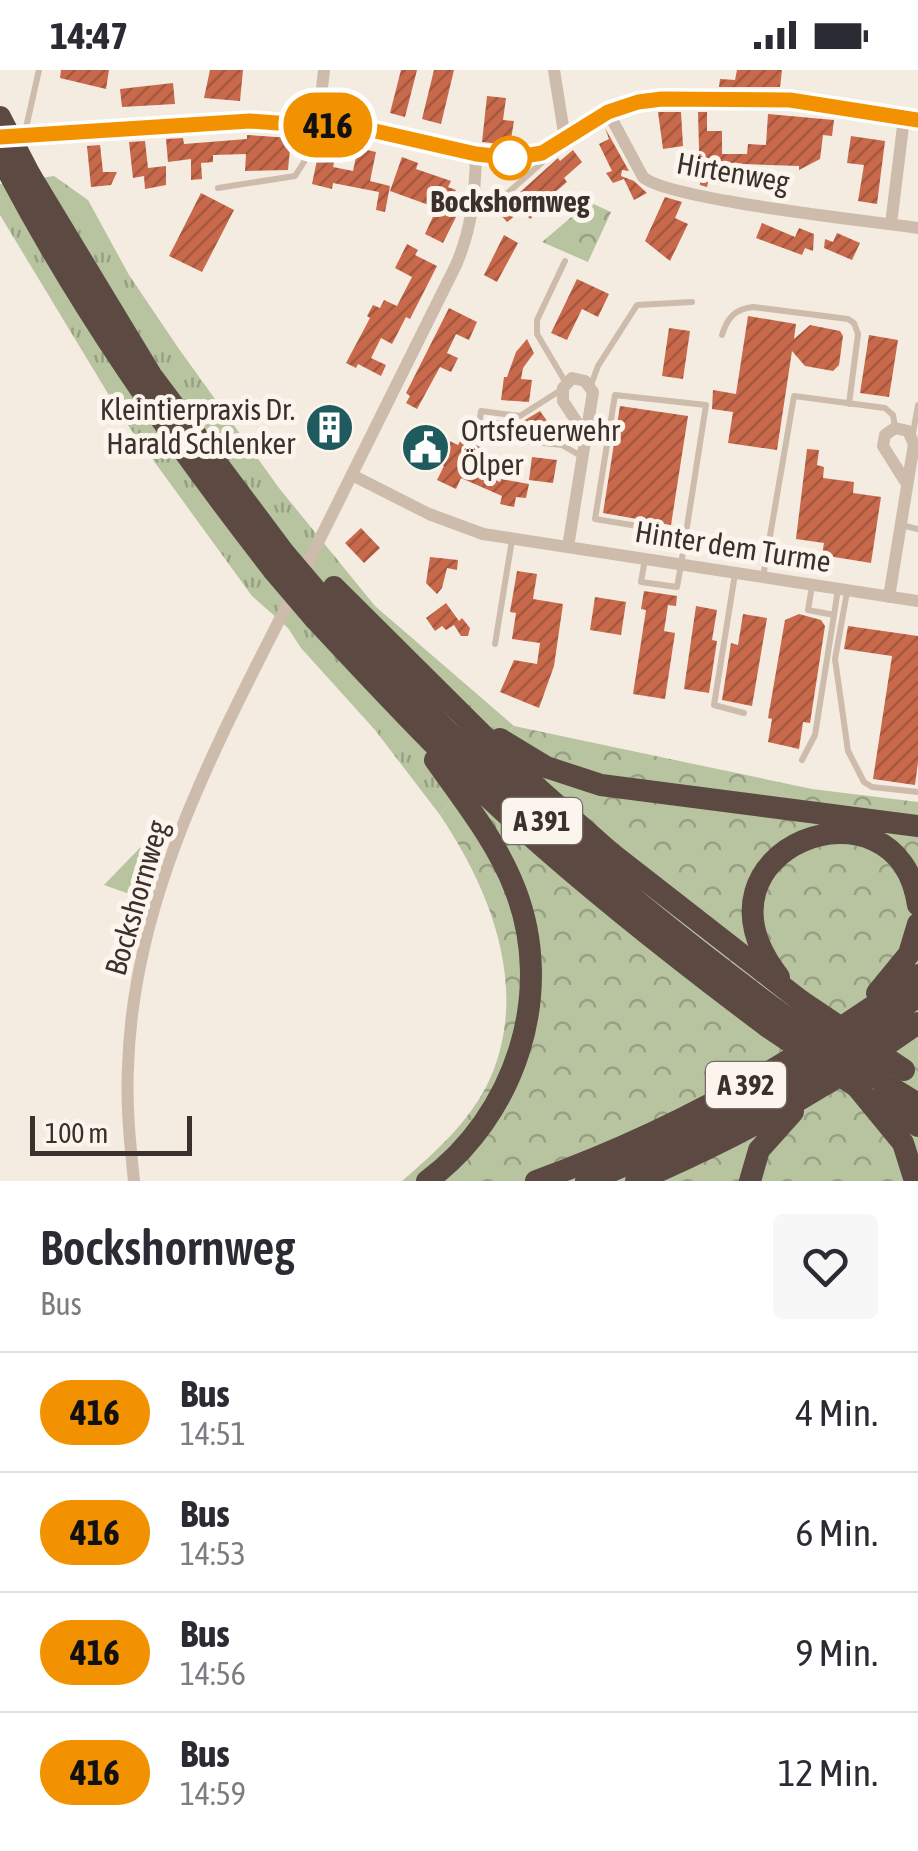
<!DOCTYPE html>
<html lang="de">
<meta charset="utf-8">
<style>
:root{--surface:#fff;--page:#f7f7f7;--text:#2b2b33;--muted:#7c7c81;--line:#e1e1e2}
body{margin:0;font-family:"Asap Condensed",sans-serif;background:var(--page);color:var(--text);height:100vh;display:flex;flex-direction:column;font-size:38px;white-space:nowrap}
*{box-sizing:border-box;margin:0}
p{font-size:32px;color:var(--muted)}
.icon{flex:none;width:55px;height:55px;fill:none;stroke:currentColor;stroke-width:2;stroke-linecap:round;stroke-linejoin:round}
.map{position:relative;height:1111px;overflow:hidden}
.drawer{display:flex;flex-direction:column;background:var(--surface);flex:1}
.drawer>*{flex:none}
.badge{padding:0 20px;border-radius:32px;font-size:35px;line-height:65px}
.scale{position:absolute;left:30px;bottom:25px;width:162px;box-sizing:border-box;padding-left:10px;border:5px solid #3b302b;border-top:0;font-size:28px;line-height:35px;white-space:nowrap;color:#3b302b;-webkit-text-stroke:8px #fbf5ee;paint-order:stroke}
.map>.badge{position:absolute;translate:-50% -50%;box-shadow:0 0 0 5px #fff}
.round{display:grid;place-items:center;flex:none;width:105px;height:105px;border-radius:10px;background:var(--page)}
.summary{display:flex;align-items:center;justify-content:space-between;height:170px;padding:0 40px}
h1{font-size:48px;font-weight:600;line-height:75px}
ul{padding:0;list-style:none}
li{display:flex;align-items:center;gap:30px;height:120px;padding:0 40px;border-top:2px solid var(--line)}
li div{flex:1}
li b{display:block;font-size:38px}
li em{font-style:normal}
li .badge{min-width:110px;font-weight:700;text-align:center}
.status{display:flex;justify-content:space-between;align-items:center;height:70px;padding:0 50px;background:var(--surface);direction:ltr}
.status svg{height:28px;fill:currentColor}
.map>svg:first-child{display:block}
.grass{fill:url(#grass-tufts)}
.forest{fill:url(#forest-crowns)}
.garden{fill:#b8c4a0}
.building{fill:url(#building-hatch)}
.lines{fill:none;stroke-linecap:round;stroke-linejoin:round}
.lane{stroke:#cdbbac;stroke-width:6}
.street{stroke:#cdbbac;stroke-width:12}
.secondary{stroke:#a18a7d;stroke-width:18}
.highway{stroke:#5c4a42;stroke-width:22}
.highway-bridge{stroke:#5c4a42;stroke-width:22}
.line-casing{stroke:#fff;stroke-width:22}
.line{stroke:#f39200;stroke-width:15}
.stop-dot{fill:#fff;stroke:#f39200;stroke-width:5}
.labels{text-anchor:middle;stroke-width:10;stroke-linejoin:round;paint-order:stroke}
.shield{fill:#fbf5ee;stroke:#756b66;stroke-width:2.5}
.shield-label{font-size:28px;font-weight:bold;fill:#3b302b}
.street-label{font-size:30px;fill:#3b302b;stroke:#fbf5ee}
.stop-label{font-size:30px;font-weight:bold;fill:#3b302b;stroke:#fbf5ee}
.poi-label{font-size:30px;fill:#3b302b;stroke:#fbf5ee;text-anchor:end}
</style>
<div class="status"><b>14:47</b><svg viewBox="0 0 49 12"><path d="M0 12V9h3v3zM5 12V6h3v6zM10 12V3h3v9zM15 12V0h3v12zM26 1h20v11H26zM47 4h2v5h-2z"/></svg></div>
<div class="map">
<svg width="918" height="1111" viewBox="0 0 918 1111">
<defs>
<pattern id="grass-tufts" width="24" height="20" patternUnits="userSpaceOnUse" patternTransform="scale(2.5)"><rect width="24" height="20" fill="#b8c4a0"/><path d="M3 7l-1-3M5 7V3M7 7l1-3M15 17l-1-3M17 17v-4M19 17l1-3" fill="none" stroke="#97a083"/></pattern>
<pattern id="forest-crowns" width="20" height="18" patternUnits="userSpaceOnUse" patternTransform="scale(2.5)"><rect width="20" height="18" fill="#b8c4a0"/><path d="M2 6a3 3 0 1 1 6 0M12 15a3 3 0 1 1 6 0" fill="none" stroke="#97a083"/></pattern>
<pattern id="building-hatch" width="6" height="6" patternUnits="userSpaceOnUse" patternTransform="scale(2.5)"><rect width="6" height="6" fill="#c8694b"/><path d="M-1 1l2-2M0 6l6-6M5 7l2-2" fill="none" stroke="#a4573f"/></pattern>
</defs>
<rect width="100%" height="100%" fill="#f4ebe1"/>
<path class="grass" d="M54 106 88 130 129 205 179 279 279 418 375 536 514 656 440 745 375 660 301 578 288 558 252 526 124 350 0 145V114Z"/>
<path class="forest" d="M589 132 611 142 588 192 542 172Z
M514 656 812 719 918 732V1111H402C438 1080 477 1045 494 999 527 911 489 818 440 745Z"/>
<path class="garden" d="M161 756 170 759 149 831 104 815Z"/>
<path class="building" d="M61 0H109L106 19 60 8Z
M210 0H243L240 31 204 28Z
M401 0H417L405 47 390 43Z
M434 0H454L441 54 422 49Z
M737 0H782L780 17H719L720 9 735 10Z
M173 13 175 34 122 37 120 19Z
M487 26 506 28 503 50 514 51 510 75 482 72Z
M658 42H681L683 76 663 79Z
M698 42H707V61H722V84H747L748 74 766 75 768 44 834 50 832 66 823 65 820 89 799 100V96L744 94V104H710L707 117 700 115Z
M605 58 629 101 622 100 621 106 634 111 647 123 634 130 624 109 613 113 606 103 612 101 599 74 609 69Z
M247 65 291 68 288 100 245 101 246 84 213 85V92L201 93 202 109 191 110V89L168 92 166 69 183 68 184 74 247 69Z
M851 66 885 71 877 134 858 131 864 95 847 93Z
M145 71 148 98 166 96V115L145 119 144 106 133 108 129 72Z
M321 71 338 74 333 97 353 101 358 78 376 82 370 111 390 116 385 142 376 140 379 122 333 113 332 119 312 114Z
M100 75 103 102H117L111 115 91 117 87 76Z
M573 80 582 92 564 108 567 112 535 139 538 143 530 149 522 140 507 152 498 142 558 88 560 91Z
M402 87 418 93 416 99 451 111 448 117 456 120 451 128 456 131 449 144 456 147 443 173 425 164 437 138 390 121Z
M201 123 234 140 202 202 169 186Z
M665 127 682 132 675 148 688 154 670 191 645 171Z
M762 153 795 167 799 158 814 164 813 181 805 178 802 185 756 168Z
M837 163 860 173 852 190 824 178 825 169 833 172Z
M504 165 518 173 497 212 484 205Z
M407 174 418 180 415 185 437 196 410 249 406 247 392 274 381 268 371 288 386 295 381 306 358 294 356 298 346 293 370 248 367 246 373 235 380 238 384 230 397 236 412 207 395 198Z
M577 209 609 224 598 247 582 239 567 270 551 263Z
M449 238 477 252 469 270 456 264 447 283 458 288 451 302 440 297 417 339 406 333 410 326 406 323Z
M748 246 796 254 794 269 810 255 840 261 843 266 839 295 833 301 805 296 792 281 777 380 728 373 733 342 712 339 713 320 736 324Z
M669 258 690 261 683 309 662 306Z
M869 265 898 270 889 327 860 323Z
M527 269 534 283 523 298 521 309 532 310 529 332 501 330 504 307H507L516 282Z
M620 336 688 346 671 455 603 443Z
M326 339 343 348 339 355 347 359 342 369 333 365 329 374 312 366Z
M540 341 550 355 536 365 485 359 487 349 520 353Z
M421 363 433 369 435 364 458 375 462 368 484 379 474 400 500 412 501 409 529 414 526 428 516 427 514 437 500 434 502 426 461 408 456 419 437 410 444 396 413 381Z
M807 379 819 380 817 395 824 397 823 408 854 412 853 423 881 427 871 493 822 485 824 473 796 469Z
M532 387 557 390 553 413 529 410Z
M361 458 380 478 364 493 345 473Z
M430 487 458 490 457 500 447 498 442 518 437 524 426 513Z
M517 501 537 504 533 529 563 534 554 596 539 638 500 622 514 590 537 594 540 573 512 569 516 543 510 542Z
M644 521 677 526 676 536 668 535 664 561 675 563 665 629 633 624 646 540 641 539Z
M595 527 626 532 621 565 590 560Z
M446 533 459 551 462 548 470 558 468 566H461L454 555 446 560 442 556 435 561 426 548Z
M696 536 717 540 712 570 717 571 709 623 684 619Z
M743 544 767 548 752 636 722 630 731 573 738 575Z
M799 544 821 550 825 556 810 653 803 652 799 679 768 672 772 649 768 648 785 550Z
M848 556 918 566V692L915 715 873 709 892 586 844 579Z"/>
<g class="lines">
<path class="lane" d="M25 62 39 0
M218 118 295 106 311 81 318 55
M475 124 502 128 547 88
M565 191 537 250V264L566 313
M722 265C727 248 735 239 753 237L848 249 854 253 858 264 849 334
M591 315 598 296 637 235 692 232
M561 320 520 346 481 341 478 363 486 367 562 375 581 386
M913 363 918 335
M901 455 918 459
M645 489 641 512 677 517 681 495 706 335 615 325 595 449 686 464
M735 504 714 635 744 643
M763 507 794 326 885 338 893 345 895 357
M812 516 808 540 834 545 838 519
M847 522 835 589 848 681 864 712 872 717 918 722
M495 574 512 470
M802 690 815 665 834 545"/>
<path class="street" d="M554 0 565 69
M608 42 643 107C669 130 871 151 918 158
M318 54 324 0
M891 154 904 48
M352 405 429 444 483 464 918 531
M568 477 593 322 585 311 572 308 563 318V331L586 366
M889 527 914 374 908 361 895 358 885 365 883 376 907 414
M134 1111C130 1073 126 1035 128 997 133 825 218 672 294 521 348 413 402 304 456 195 472 158 475 124 476 84"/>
<path class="secondary" d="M0 67 250 51 318 54 371 60 476 84 512 88 542 83 608 42 637 31 662 29 789 30 918 50"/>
<path class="highway" d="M0 86C76 234 172 370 274 501
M30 105 151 305 285 484
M334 517 524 706 611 783 801 931
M325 531C463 689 615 821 783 945
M315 549C382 621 450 694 524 760 602 830 684 894 768 957
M500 669 546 697 601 715 918 756
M779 907C678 778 898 697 918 835
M877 923 909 884 918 854
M884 1013 918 1034
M857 1017 903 1073 915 1111
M877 1030 918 1056
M427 1111C515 1046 556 924 515 819 497 772 464 731 435 690
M536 1111C673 1062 800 990 918 905
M586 1111C705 1066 816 1001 918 926
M636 1111C735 1069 831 1016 918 953
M750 1111 759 1080 793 1042"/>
<path class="highway-bridge" d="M0 47 30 105
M285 484 325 531
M274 501 315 549
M801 931 904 1000
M783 945 884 1013
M768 957 857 1017"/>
</g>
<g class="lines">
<defs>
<path id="line" d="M0 67 250 51 371 60 476 84 512 88 542 83 608 42 638 32 662 29 790 30 918 50"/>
</defs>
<use href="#line" class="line-casing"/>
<use href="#line" class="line"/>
</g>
<defs>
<symbol id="building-disc" viewBox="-11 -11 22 22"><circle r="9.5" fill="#1f5a5e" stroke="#fbf5ee"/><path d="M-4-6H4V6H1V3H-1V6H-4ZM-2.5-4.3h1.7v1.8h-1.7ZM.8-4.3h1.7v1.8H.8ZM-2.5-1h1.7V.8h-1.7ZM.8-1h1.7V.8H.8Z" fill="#fff"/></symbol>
<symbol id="civic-disc" viewBox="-11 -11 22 22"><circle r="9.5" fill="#1f5a5e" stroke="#fbf5ee"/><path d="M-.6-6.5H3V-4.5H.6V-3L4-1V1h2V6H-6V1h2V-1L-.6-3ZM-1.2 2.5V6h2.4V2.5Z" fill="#fff"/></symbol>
</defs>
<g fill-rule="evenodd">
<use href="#building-disc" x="302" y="330" width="55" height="55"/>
<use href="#civic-disc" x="398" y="350" width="55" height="55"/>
</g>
<circle class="stop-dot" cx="510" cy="88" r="20"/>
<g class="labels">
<g class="shield">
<rect x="502" y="728" width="80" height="46" rx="8"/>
<rect x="706" y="992" width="80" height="46" rx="8"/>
</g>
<g class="shield-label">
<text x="542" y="761">A 391</text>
<text x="746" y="1025">A 392</text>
</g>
<g class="street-label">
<text transform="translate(733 103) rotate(10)" y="10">Hirtenweg</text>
<text transform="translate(733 477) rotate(9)" y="10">Hinter dem Turme</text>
<text transform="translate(137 828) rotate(-74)" y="10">Bockshornweg</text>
</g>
<g class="stop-label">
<text x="510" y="142">Bockshornweg</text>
</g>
<g class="poi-label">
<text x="295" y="350">Kleintierpraxis Dr.<tspan x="295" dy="34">Harald Schlenker</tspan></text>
<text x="461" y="371" text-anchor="start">Ortsfeuerwehr<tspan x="461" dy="34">Ölper</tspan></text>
</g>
</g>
</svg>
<div class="scale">100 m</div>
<b class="badge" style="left:328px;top:55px;background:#f39200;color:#111">416</b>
</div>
<section class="drawer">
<div class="summary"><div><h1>Bockshornweg</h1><p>Bus</p></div><a class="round"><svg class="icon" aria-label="heart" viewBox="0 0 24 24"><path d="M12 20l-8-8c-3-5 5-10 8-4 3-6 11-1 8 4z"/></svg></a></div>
<ul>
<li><span class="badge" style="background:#f39200;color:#111">416</span><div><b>Bus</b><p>14:51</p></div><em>4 Min.</em></li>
<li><span class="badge" style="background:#f39200;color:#111">416</span><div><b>Bus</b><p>14:53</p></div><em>6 Min.</em></li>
<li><span class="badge" style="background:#f39200;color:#111">416</span><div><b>Bus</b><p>14:56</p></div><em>9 Min.</em></li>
<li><span class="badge" style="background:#f39200;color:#111">416</span><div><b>Bus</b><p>14:59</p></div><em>12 Min.</em></li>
</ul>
</section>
